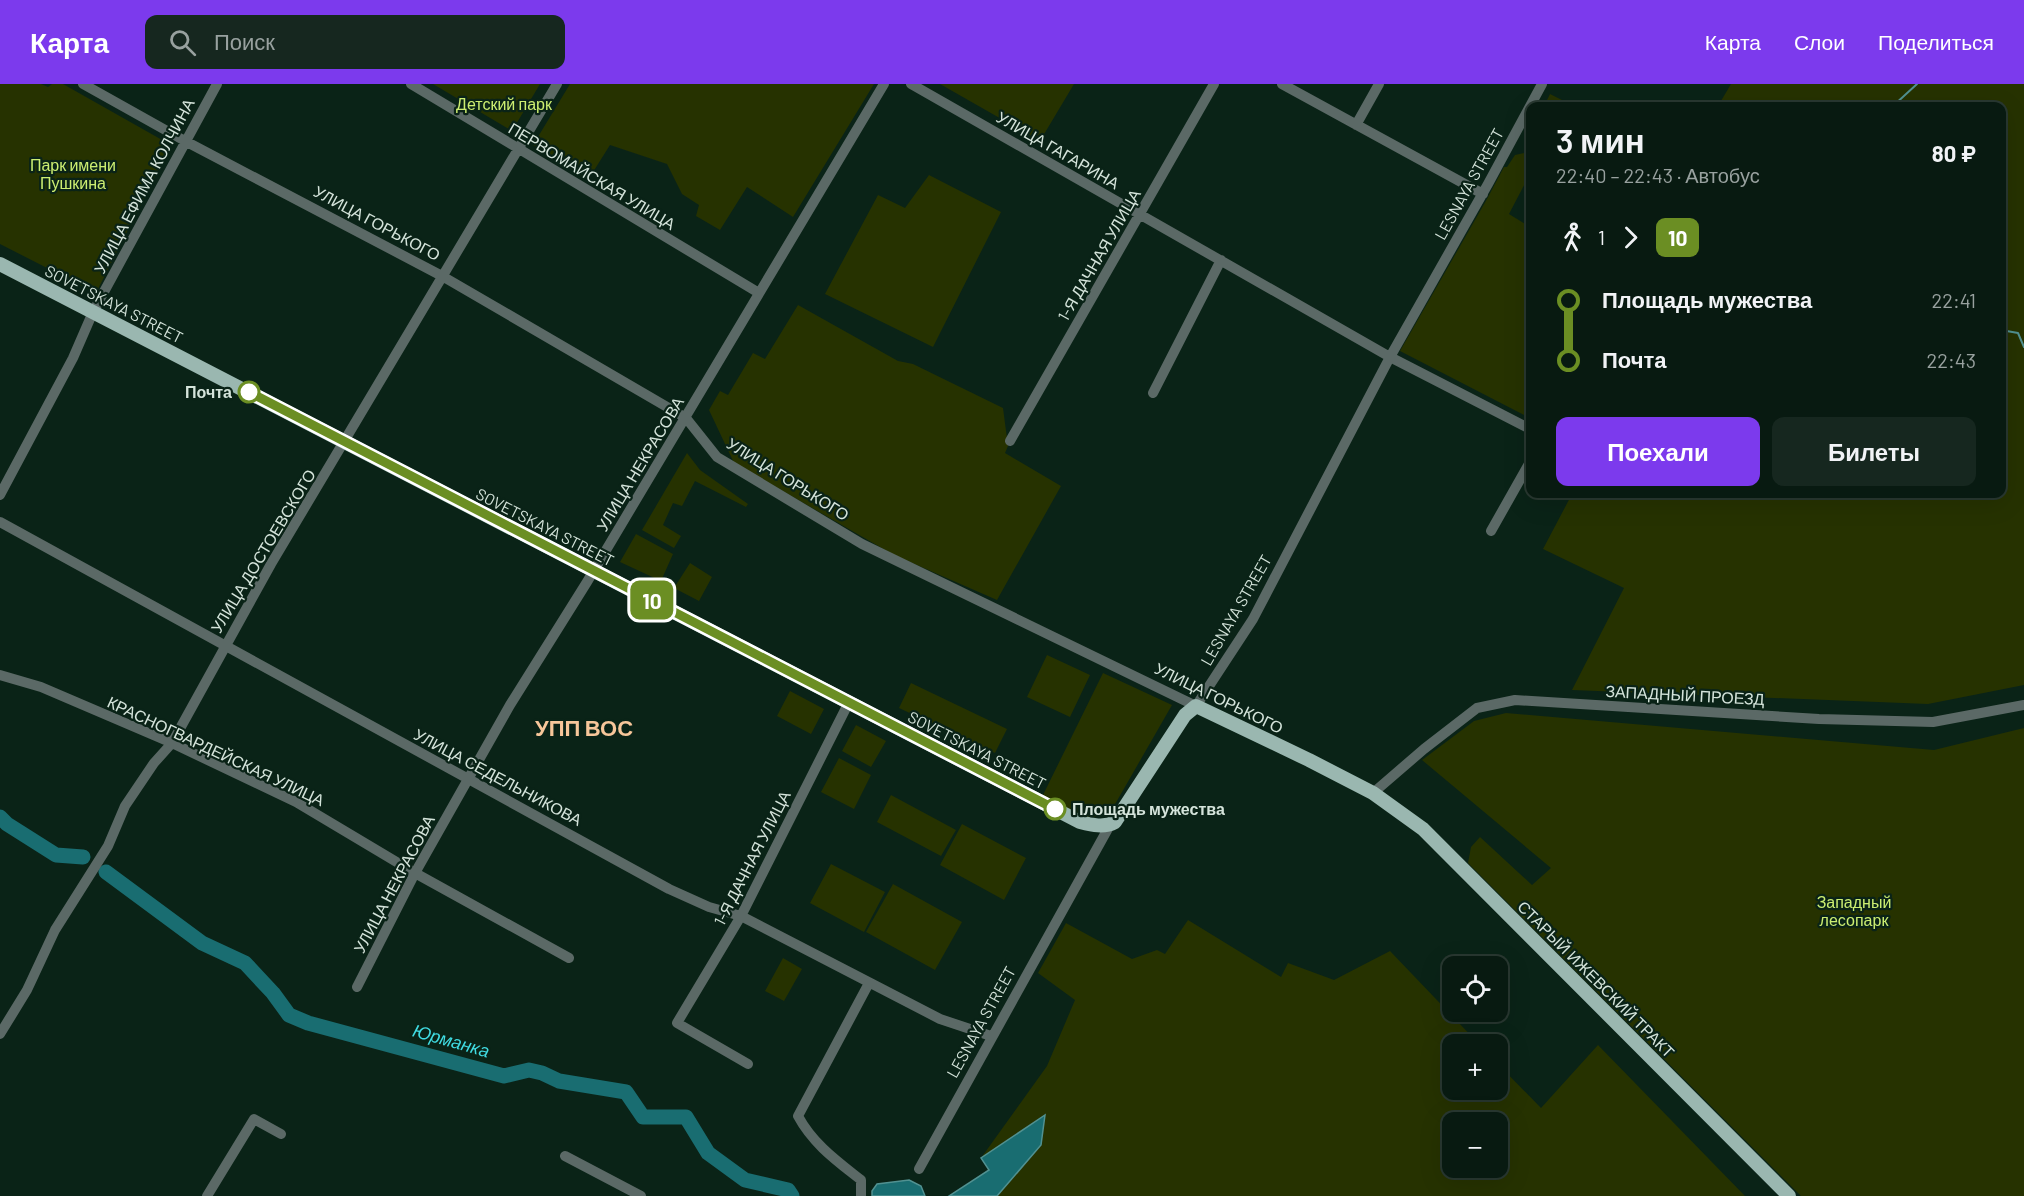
<!DOCTYPE html>
<html lang="ru">
<meta charset="utf-8">
<style>
:root{--surface:#081a11;--page:#16271f;--text:#f1f3f6;--muted:#98a19f;--line:#293831;--accent:#7c3aed}
body{margin:0;font-family:Barlow,sans-serif;background:var(--page);color:var(--text);height:100vh;display:flex;flex-direction:column;font-size:22px;white-space:nowrap}
*{box-sizing:border-box;margin:0}
p{font-size:20px;color:var(--muted)}
.icon{flex:none;width:33px;height:33px;fill:none;stroke:currentColor;stroke-width:2;stroke-linecap:round;stroke-linejoin:round}
.map{position:relative;flex:1;overflow:hidden}
.panel{position:absolute;left:1526px;top:18px;width:480px;height:396px;display:flex;flex-direction:column;background:var(--surface);border-radius:12px;box-shadow:0 6px 24px #0002,0 0 0 2px var(--line)}
.panel>*{flex:none}
.badge{padding:0 12px;border-radius:9px;font-size:21px;line-height:39px}
.fabs{position:absolute;left:1442px;top:872px;display:grid;gap:12px}
.fabs a{display:grid;place-items:center;width:66px;height:66px;border-radius:12px;background:var(--surface);box-shadow:0 6px 24px #0002,0 0 0 2px var(--line);font-size:30px}
.map>.badge{position:absolute;translate:-50% -50%;box-shadow:0 0 0 3px #fff}
.legs{display:flex;align-items:center;gap:9px;height:66px;padding:0 30px;font-size:20px}
.legs p{margin-inline-start:auto}
.headline{display:flex;align-items:center;justify-content:space-between;height:102px;padding:0 30px}
h1{font-size:33px;font-weight:600;line-height:45px}
.cta{display:flex;gap:12px;margin-top:auto;padding:12px 30px}
.cta a{flex:1;height:69px;border-radius:12px;background:var(--accent);color:#fff;font-size:24px;font-weight:600;line-height:69px;text-align:center}
.cta a+a{background:var(--page);color:var(--text)}
ul{padding:0 30px;list-style:none}
li{display:flex;align-items:center;gap:21px;height:60px;font-size:22px}
li i{display:grid;place-items:center;width:9px;height:100%;margin:0 8px;background:currentColor}
li i::after{content:'';width:15px;height:15px;margin:-8px;border:4px solid;border-radius:50%;background:var(--surface)}
li p{margin-inline-start:auto}
li:first-child i{background:linear-gradient(#0000 50%,currentColor 0)}
li:last-child i{background:linear-gradient(currentColor 50%,#0000 0)}
header{display:flex;align-items:center;gap:36px;box-sizing:border-box;height:84px;padding:0 30px;background:var(--accent);color:#fff}
header strong{font-size:28px}
nav{display:flex;gap:33px;margin-inline-start:auto;font-size:21px}
.search{width:420px;height:54px;background:var(--page);display:flex;align-items:center;gap:15px;box-sizing:border-box;padding:0 21px;border-radius:12px;color:var(--muted);font-size:22px}
.map>svg:first-child{display:block}
.green{fill:#263200;fill-rule:evenodd}
.water{fill:#196d71;stroke:#519191;stroke-width:1.5}
.lines{fill:none;stroke-linecap:round;stroke-linejoin:round}
.stream{stroke:#519191;stroke-width:2}
.river{stroke:#196d71;stroke-width:15}
.minor{stroke:#5b6966;stroke-width:10}
.major{stroke:#9ab7b0;stroke-width:14}
.line-1-casing{stroke:#fff;stroke-width:14}
.line-1{stroke:#6b8e23;stroke-width:9}
.stop-1-dot{fill:#fff;stroke:#6b8e23;stroke-width:3}
.labels{text-anchor:middle;stroke-width:4.5;stroke-linejoin:round;paint-order:stroke}
.park-label{font-size:16px;fill:#ccee71;stroke:#0a2317}
.street-label{font-size:16px;fill:#d5e4db;stroke:#0a2317}
.stop-label{font-size:16px;font-weight:bold;fill:#d5e4db;stroke:#0a2317;text-anchor:end}
.water-label{font-size:18px;font-style:italic;fill:#40dbe2;stroke:#0a2317}
.district-label{font-size:22px;font-weight:bold;fill:#f7c69a;stroke:#0a2317}
</style>
<header>
<strong>Карта</strong>
<div class="search"><svg class="icon" aria-label="search" viewBox="0 0 24 24"><circle cx="10" cy="10" r="6"/><path d="M15 15l6 6"/></svg>Поиск</div>
<nav><a>Карта</a><a>Слои</a><a>Поделиться</a></nav>
</header>
<div class="map">
<svg width="2024" height="1112" viewBox="0 0 2024 1112">
<rect width="100%" height="100%" fill="#0a2317"/>
<path class="green" d="M0 0H41L48 3 52 0H63L171 61 96 209 0 160Z
M433 0H540L512 47Z
M570 0H874L793 133 747 103 720 146 696 132 699 121 682 110 667 80 610 61 588 96 533 61Z
M940 0H1074L1040 57Z
M1731 0H2024V601L1928 620 1572 606 1624 504 1543 465 1572 410H2001V22H1718Z
M1550 10 1568 19 1566 22H1544Z
M1530 58V90L1509 130 1530 143V334L1400 267 1487 115 1504 83H1507L1515 71 1524 69Z
M929 91 1001 128 933 263 825 210 878 111 905 124Z
M798 221 898 277 913 280 1003 324 1008 362 1005 369 1061 402 997 516 894 471 734 379 709 326 720 307 728 311 753 269 765 275Z
M687 369 700 386 748 420 746 423 695 397 682 422 673 419 663 441 681 452 674 464 642 446Z
M636 450 673 470 661 497 620 478Z
M690 479 712 493 699 517 674 504Z
M1047 571 1090 591 1070 633 1027 613Z
M1103 589 1172 621 1114 722 1101 732 1084 734 1043 711Z
M911 599 1007 645 995 669 899 624Z
M790 607 824 625 811 650 777 632Z
M1506 629 1934 666 2024 644V1112H1801L1468 779 1471 763 1480 753 1532 801 1551 784 1422 676 1474 637Z
M856 641 886 657 871 683 842 667Z
M839 674 871 691 854 725 821 708Z
M891 711 956 746 941 772 877 738Z
M962 740 1026 774 1004 816 940 781Z
M831 780 885 808 864 848 810 819Z
M893 800 962 838 935 886 866 848Z
M1188 836 1281 893 1288 879 1334 896 1390 867 1479 960H1452V1005H1497V979L1541 1024 1598 961 1745 1112H997L1041 1061 981 1074 1047 982 1075 916 1038 889 1066 839 1132 875 1157 866 1165 870ZM1452 1038H1497V1083H1452Z
M783 874 802 885 784 917 765 907Z"/>
<path class="water" d="M1045 1031 1041 1061 997 1112H949L989 1086 981 1074Z
M909 1096 921 1102 925 1112H872V1107L877 1100Z"/>
<g class="lines">
<path class="stream" d="M1893 22 1917 0
M2001 246 2018 249 2024 263"/>
<path class="river" d="M0 733 7 740 56 771 83 773
M106 788 202 859 245 879 273 909 289 931 308 939 504 992 529 986 542 989 559 997 626 1008 643 1033H686L708 1069 745 1096 788 1106 792 1112"/>
<path class="minor" d="M83 0 185 57 442 192 686 334 717 373 862 460 1196 622 1253 535 1390 273 1488 100 1542 0
M411 0 759 209
M911 0 1390 273 1530 345
M1282 0 1483 110
M1356 41 1379 0
M1153 309 1221 176
M1010 357 1214 0
M0 411 73 274 93 228 217 0
M0 438 669 805 709 823 741 832 940 935 991 952
M1491 447 1530 378
M0 591 41 603 172 659 296 718 415 789 569 874
M1373 709 1424 665 1477 624 1515 616 1819 635 1933 638 2024 621
M357 903 415 789 510 621 587 498 884 0
M0 950 27 906 55 846 108 762 125 722 154 679 172 659 271 480 557 0
M748 980 677 939 741 832 849 618
M565 1072 641 1112
M919 1085 1110 741
M207 1112 254 1035 281 1050
M861 1112V1096C837 1077 813 1060 798 1032L869 899"/>
<path class="major" d="M0 180 1080 738C1092 741 1104 744 1115 738L1185 631 1196 622 1309 676 1373 709 1423 745 1789 1112"/>
</g>
<g class="lines">
<defs>
<path id="line-1" d="M249 308 1055 725"/>
</defs>
<use href="#line-1" class="line-1-casing"/>
<use href="#line-1" class="line-1"/>
</g>
<g class="stop-1-dot">
<circle cx="249" cy="308" r="10"/>
<circle cx="1055" cy="725" r="10"/>
</g>
<g class="labels">
<g class="park-label">
<text x="504" y="26">Детский парк</text>
<text x="73" y="87">Парк имени<tspan x="73" dy="18">Пушкина</tspan></text>
<text x="1854" y="824">Западный<tspan x="1854" dy="18">лесопарк</tspan></text>
</g>
<g class="street-label">
<text transform="translate(1058 66) rotate(30)" y="6">УЛИЦА ГАГАРИНА</text>
<text transform="translate(592 92) rotate(31)" y="6">ПЕРВОМАЙСКАЯ УЛИЦА</text>
<text transform="translate(1469 100) rotate(-61)" y="6">LESNAYA STREET</text>
<text transform="translate(144 102) rotate(-62)" y="6">УЛИЦА ЕФИМА КОЛЧИНА</text>
<text transform="translate(377 139) rotate(28)" y="6">УЛИЦА ГОРЬКОГО</text>
<text transform="translate(1099 171) rotate(-60)" y="6">1-Я ДАЧНАЯ УЛИЦА</text>
<text transform="translate(114 220) rotate(27)" y="6">SOVETSKAYA STREET</text>
<text transform="translate(640 380) rotate(-59)" y="6">УЛИЦА НЕКРАСОВА</text>
<text transform="translate(788 395) rotate(32)" y="6">УЛИЦА ГОРЬКОГО</text>
<text transform="translate(545 443) rotate(27)" y="6">SOVETSKAYA STREET</text>
<text transform="translate(263 467) rotate(-59)" y="6">УЛИЦА ДОСТОЕВСКОГО</text>
<text transform="translate(1236 526) rotate(-60)" y="6">LESNAYA STREET</text>
<text transform="translate(1685 611) rotate(3)" y="6">ЗАПАДНЫЙ ПРОЕЗД</text>
<text transform="translate(1219 614) rotate(26)" y="6">УЛИЦА ГОРЬКОГО</text>
<text transform="translate(977 666) rotate(27)" y="6">SOVETSKAYA STREET</text>
<text transform="translate(216 667) rotate(25)" y="6">КРАСНОГВАРДЕЙСКАЯ УЛИЦА</text>
<text transform="translate(498 693) rotate(28)" y="6">УЛИЦА СЕДЕЛЬНИКОВА</text>
<text transform="translate(752 774) rotate(-63)" y="6">1-Я ДАЧНАЯ УЛИЦА</text>
<text transform="translate(394 800) rotate(-62)" y="6">УЛИЦА НЕКРАСОВА</text>
<text transform="translate(1596 895) rotate(45)" y="6">СТАРЫЙ ИЖЕВСКИЙ ТРАКТ</text>
<text transform="translate(981 938) rotate(-61)" y="6">LESNAYA STREET</text>
</g>
<g class="stop-label">
<text x="232" y="314">Почта</text>
<text x="1072" y="731" text-anchor="start">Площадь мужества</text>
</g>
<g class="water-label">
<text transform="translate(451 957) rotate(16)" y="6">Юрманка</text>
</g>
<g class="district-label">
<text x="584" y="652">УПП ВОС</text>
</g>
</g>
</svg>
<div class="fabs">
<a><svg class="icon" aria-label="locate" viewBox="0 0 24 24"><circle cx="12" cy="12" r="6"/><path d="M12 2v4M12 18v4M2 12h4M18 12h4"/></svg></a>
<a>+</a>
<a>−</a>
</div>
<b class="badge" style="left:652px;top:516px;background:#6b8e23;color:#fff">10</b>
<section class="panel">
<div class="headline"><div><h1>3 мин</h1><p>22:40 – 22:43 · Автобус</p></div><b>80 ₽</b></div>
<div class="legs"><svg class="icon" aria-label="walk" viewBox="0 0 24 24"><circle cx="13" cy="4" r="2"/><path d="M13 8l-2 6 4 7M11 14l-3 7M7 12l3-4h3l4 4"/></svg>1<svg class="icon" aria-label="forward" viewBox="0 0 24 24"><path d="M9 5l7 7-7 7"/></svg><b class="badge" style="background:#6b8e23;color:#fff">10</b></div>
<ul>
<li><i style="color:#6b8e23"></i><b>Площадь мужества</b><p>22:41</p></li>
<li><i style="color:#6b8e23"></i><b>Почта</b><p>22:43</p></li>
</ul>
<div class="cta"><a>Поехали</a><a>Билеты</a></div>
</section>
</div>
